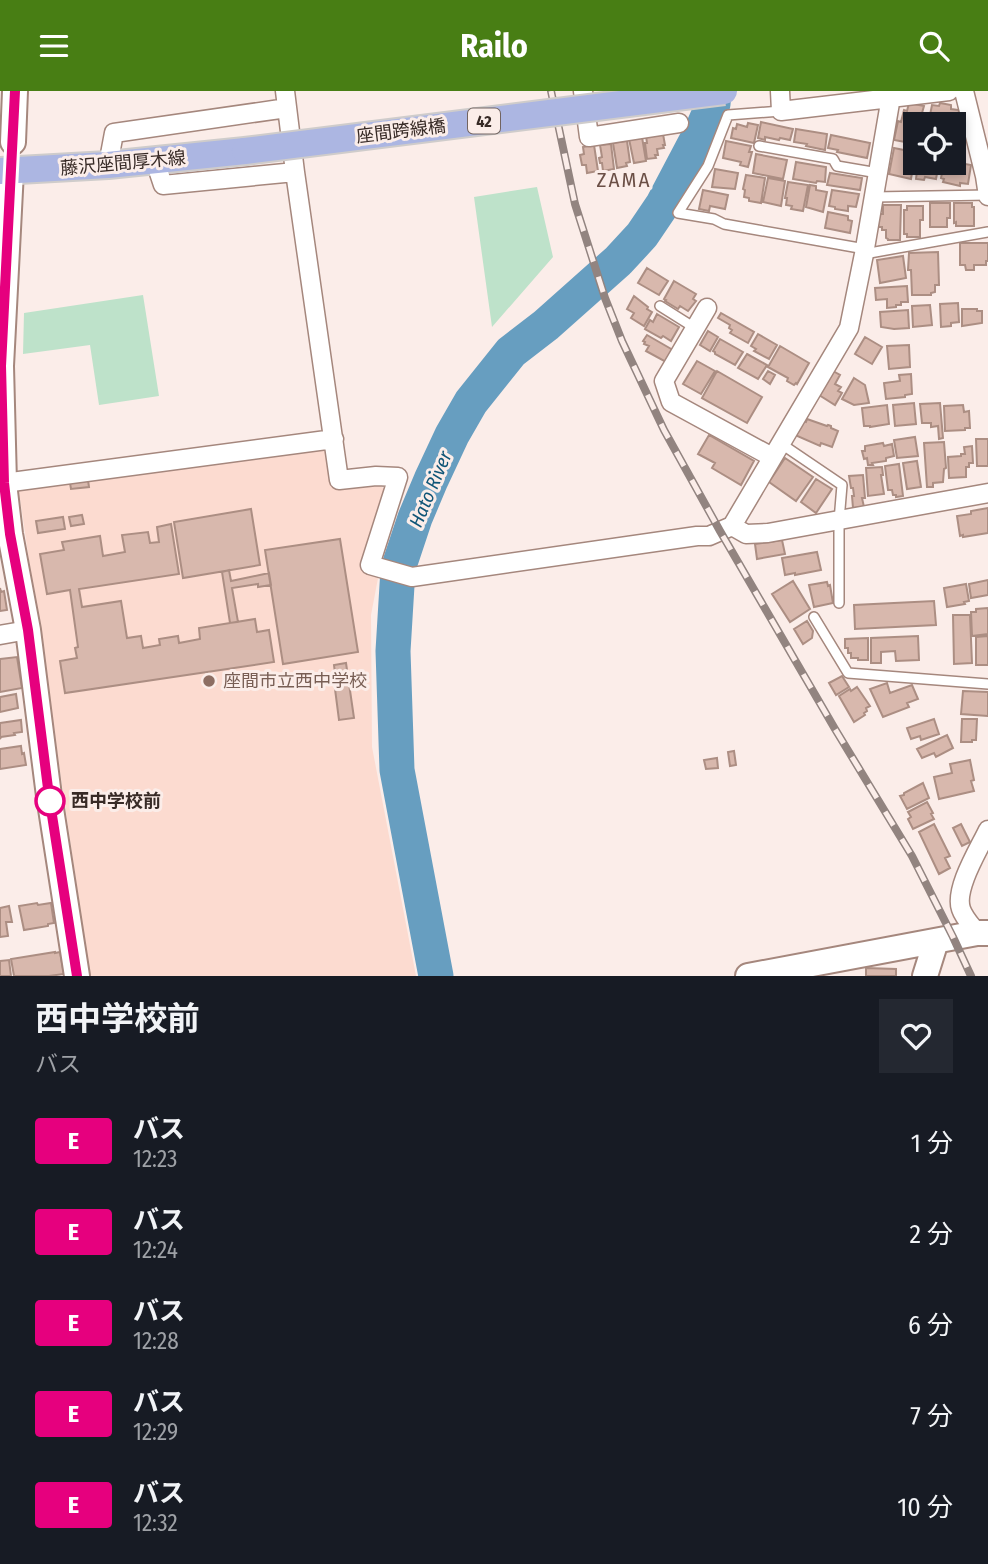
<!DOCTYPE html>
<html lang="ja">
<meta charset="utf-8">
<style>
:root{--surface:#171b24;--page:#242831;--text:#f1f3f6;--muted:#9ea1a6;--accent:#487e14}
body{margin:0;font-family:"Fira Sans Condensed","Noto Sans JP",sans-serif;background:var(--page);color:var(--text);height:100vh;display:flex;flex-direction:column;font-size:26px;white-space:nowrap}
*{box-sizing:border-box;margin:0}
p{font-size:23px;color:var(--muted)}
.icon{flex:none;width:38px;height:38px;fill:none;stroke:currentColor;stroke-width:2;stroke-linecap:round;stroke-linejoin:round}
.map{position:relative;height:885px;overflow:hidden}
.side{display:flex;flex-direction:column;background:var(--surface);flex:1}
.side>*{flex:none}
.badge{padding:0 14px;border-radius:5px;font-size:24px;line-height:46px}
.controls{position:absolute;left:903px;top:21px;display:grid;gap:14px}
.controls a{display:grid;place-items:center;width:63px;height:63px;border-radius:0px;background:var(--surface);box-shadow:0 4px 10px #0003;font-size:35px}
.map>.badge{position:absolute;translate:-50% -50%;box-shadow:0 0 0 4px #fff}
.round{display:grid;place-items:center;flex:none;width:74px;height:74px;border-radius:0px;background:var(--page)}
.overview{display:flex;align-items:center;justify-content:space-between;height:119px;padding:0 35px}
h1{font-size:33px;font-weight:700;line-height:52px}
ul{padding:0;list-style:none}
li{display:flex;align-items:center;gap:21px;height:91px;padding:0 35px}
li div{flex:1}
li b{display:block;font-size:26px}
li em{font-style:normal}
li .badge{min-width:77px;font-weight:700;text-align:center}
header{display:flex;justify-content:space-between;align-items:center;height:91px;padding:0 35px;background:var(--accent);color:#fff;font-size:32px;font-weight:700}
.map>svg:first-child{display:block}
.built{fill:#fcdbd0}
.green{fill:#bee2ca}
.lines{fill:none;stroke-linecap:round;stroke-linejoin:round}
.river{stroke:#679ec0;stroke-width:35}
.building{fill:#d8b8ad;stroke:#ac8e83;stroke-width:2}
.lane-casing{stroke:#a5877d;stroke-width:12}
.street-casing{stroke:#a5877d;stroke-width:21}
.secondary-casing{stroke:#a5877d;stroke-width:28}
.primary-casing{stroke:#cfcccb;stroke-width:30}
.lane{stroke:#fff;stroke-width:9}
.street{stroke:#fff;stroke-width:18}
.secondary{stroke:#fff;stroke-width:24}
.primary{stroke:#acb6e2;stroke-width:26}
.rail-casing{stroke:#928480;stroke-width:8}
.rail{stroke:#fbede9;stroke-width:5;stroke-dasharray:16;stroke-linecap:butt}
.primary-bridge-casing{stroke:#cfcccb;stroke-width:30;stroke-linecap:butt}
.primary-bridge{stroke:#acb6e2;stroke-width:26}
.line-casing{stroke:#fff;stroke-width:16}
.line{stroke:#e6007e;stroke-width:10}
.education-dot{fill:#8d6e63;stroke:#fbede9;stroke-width:2.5}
.stop-dot{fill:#fff;stroke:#e6007e;stroke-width:3.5}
.labels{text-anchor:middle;stroke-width:6;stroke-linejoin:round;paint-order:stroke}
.shield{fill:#fbede9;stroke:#726460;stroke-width:2}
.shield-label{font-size:16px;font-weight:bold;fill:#372a26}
.street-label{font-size:18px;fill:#372a26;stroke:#fbede9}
.education-label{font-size:18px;fill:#785e54;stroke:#fbede9;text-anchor:start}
.stop-label{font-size:18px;font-weight:bold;fill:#372a26;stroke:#fbede9;text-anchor:start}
.water-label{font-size:19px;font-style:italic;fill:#105577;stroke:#fbede9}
.quarter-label{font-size:21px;letter-spacing:2px;fill:#6b4f46;stroke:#fbede9}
</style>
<header><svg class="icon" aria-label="menu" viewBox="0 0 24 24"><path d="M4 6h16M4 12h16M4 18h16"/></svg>Railo<svg class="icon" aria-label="search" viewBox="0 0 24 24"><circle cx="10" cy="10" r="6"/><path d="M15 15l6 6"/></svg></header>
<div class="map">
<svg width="988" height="885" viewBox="0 0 988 885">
<rect width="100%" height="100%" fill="#fbede9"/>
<path class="built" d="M327 357 333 396 373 391 387 399 379 482 371 524 372 656 416 885H90L18 394Z"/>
<path class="green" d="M537 96 553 166 492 236 474 106Z
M143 204 159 305 99 314 90 254 23 263 24 222Z"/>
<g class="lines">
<path class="river" d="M436 885 397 679 393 560 398 478 415 427 431 389 452 344 471 311 511 261 546 234 618 170 642 144 663 113 702 39 713 13 714 0"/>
</g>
<path class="building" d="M909 12 924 15 922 22 930 24 932 14 939 15 940 12 951 14V18L959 19 957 33 954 32V35V33H915V47L912 46 911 52 894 49 898 30 901 31 904 19 907 20Z
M761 31 793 38 790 49 780 47 779 49 765 46V49L758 47Z
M748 32 758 34 754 52 731 47 733 37 736 38 737 33 747 36Z
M796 38 827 43 825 59 806 55 807 53 794 51Z
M663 43 665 54H663L664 57 657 58 658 64H655L656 67 647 68 645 52H647L646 45Z
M831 44 870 52 867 67 837 61 838 59 828 57Z
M642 46 646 70 634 72 629 48Z
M627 50 630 71 626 72 627 75 617 77 613 52Z
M726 50 751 55 749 61H752L748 76 740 74 741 71 723 67Z
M611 53 614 78 603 80 602 72H600L599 67 602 66 600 54Z
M594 54 598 80 587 82 586 74H582L580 64 584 63 583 56Z
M894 57 909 60 908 62 915 64 911 88 889 83Z
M756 63 787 69 783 88 753 82Z
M796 71 826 76 825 91 817 90 816 92 793 88Z
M954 71 971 74 968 93 960 92V95L943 91 944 88 941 87 944 72Z
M918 72H939L936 88 925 86 924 89 916 88Z
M715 78 738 82 735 98 712 96Z
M830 82 862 87 860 99 827 94Z
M746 84 765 87 761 112 749 110V107L744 106 745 99 743 98Z
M768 87 785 90 781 115 763 111Z
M788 91 808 94 803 120 791 118 792 115 786 114 787 107H785Z
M810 94 816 95V99L827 101 823 121 806 116Z
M703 99 728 104 725 118 710 115 709 120 699 118Z
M832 99 859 103 856 116 848 115V120L835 118V116L829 115Z
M930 112H950V127H947V136H930Z
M954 112H972V116H974V135H956V131L954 132Z
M883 114H901L900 149H888V148L886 147V139H882V136H878L879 123H883Z
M907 115H923V129H920V146H907V143H904V119H907Z
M828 121 848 125V129L852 130 850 142 825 137Z
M960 152H988V170H986V174H974V179H966L965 174H960Z
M938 161 939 194H935V201L931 202V204H912L911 179H908L909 162Z
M903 165 906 187 880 192 877 169Z
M647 177 668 190 659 204 638 192Z
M674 190 696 203 693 208 696 210 688 220 680 215 678 218 665 210 666 209 664 208Z
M907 195 908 211H901V214H896V216L887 217V208L876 209 875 197Z
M634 205 648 216 647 218 652 221 644 235 631 227 634 222 627 218Z
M958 212 959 231 951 232V235L941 236 940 213Z
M930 214 932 234 913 236 912 215Z
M962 218H977V220H982V232L962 235Z
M908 219 909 237 894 238 881 236 880 221Z
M721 222 754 241 748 252 730 242 732 239 729 237 730 234 718 227Z
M657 223 679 236 671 250 663 245 661 247 645 238 650 229 653 231Z
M708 240 718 246 710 260 700 254Z
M758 243 777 254 769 268 754 260 756 258 751 255Z
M647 244 673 259 666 271 646 260 649 255 644 253 645 251 643 250Z
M865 246 882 256 872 273 855 263Z
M720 248 743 261 735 274 715 263V261L713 260Z
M909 254 910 276 889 278 887 255Z
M780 255 809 272 797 293 796 292 794 294 787 290 788 287 768 276Z
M747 263 767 274 758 288 738 277Z
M697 270 715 280 701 303 683 293Z
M717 280 762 306 747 332 702 307Z
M768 280 775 284 770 293 763 288Z
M833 280 840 284 835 293 841 296 838 300 842 302 835 314 819 304Z
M911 283 912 303 905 304V306L886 308 884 292 900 290 899 284Z
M854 287 865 294 869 312 854 314 842 308Z
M914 312 916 333 895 335 893 314Z
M940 312 943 347 939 348 938 335 931 336V332H922L920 313Z
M887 314 889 333 870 336V335H864L862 317Z
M963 314 964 321 969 320 970 337H965V339L945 340 944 315Z
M807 328 827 335 828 334 831 335V337L838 340 832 356 821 352 820 355 795 344 801 329 806 331Z
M709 344 754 370 741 394 712 377 715 372 698 363Z
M915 346 918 365 897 367 894 349Z
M976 348H988V375H977Z
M944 351 946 377 944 378 943 391 933 392V396H927L924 352Z
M883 352 884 355 892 353 894 365 886 367V370L872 372 873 374H868L867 367 864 368 862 360H865V355Z
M972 355 973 372H969V376H966V386L949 387 948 366 961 365V363H965L964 356Z
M785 367 813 386 796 410 769 391Z
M917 370 921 396 907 398 903 372Z
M899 373 903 405 896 406V404H893L892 399H888L885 375Z
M882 376 883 384H881L884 403 868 405 866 377Z
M863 384 865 407H862L864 416 853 417 852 405H854L853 397H851L849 385Z
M816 388 832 398 816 422 801 411Z
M88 389 89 396 71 398 70 392Z
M988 417V442L963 446V444L960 445 957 425 971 423V420Z
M251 418 260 474 183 487 174 431Z
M82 424 84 433 71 435 69 426Z
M63 426 65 438 38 442 36 430Z
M171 433 179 483 79 498 82 516 121 510 127 547 141 545 143 557 160 554 159 548 178 545 179 552 200 548 199 537 255 528 257 541 269 539 274 571 65 602 60 570 77 567 75 557 78 556 70 499 47 503 40 463 64 459 62 451 100 445 103 465 125 461 122 444 148 441 150 452 159 451 157 436Z
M340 448 358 561 283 573 265 459Z
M782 449 785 463 757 468 755 453Z
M817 461 821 479 795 484V482L785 484 782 467Z
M229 479 231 490 269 482 271 494 258 496V493L232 497 238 531 230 532 222 481Z
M988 489V504L971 507 969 493Z
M793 490 810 518 790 531 772 503Z
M827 491 828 495 830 494 833 512 814 516 809 494Z
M966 493 969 510 964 511 965 513 947 516 944 497Z
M0 497 1 501 4 500 7 519 0 520Z
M934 510 936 534 855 538 854 514Z
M988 517V543L972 545 971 521H976V518Z
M953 524H970L972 572 954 573Z
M807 530 813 540 812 547 803 553 794 538Z
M918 545 919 569 896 570 895 560 881 561V572H871V547Z
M988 545V574H976V546Z
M868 547V569H858V567H851V562H848V557H845V548Z
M17 566 22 597 0 601V568Z
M346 572 354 627 339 629 335 598H337L334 574Z
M842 585 849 596 836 604 829 592Z
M887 592 890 602 912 594 918 608 907 612 909 616 883 626 870 598Z
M857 596 870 615 866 617 867 620 864 622 865 624 854 631 839 605 850 598 851 600Z
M963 600 988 601V625L961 623Z
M16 603 18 617 0 621V606Z
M934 628 939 643 921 649 920 645 911 648 907 637Z
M962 628H977L976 649H972V651H961Z
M21 629 22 641 14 642 15 644 1 646 0 648V632Z
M947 644 953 657 936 666 934 662 922 667 917 658Z
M21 655 22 663 24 662 26 674 0 678V658Z
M734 660 736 674 730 675 728 661Z
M717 667 718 677 706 678 704 669Z
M970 669 974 689 971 690 974 700 939 708 934 686 952 682 950 673Z
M923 692 929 707 907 718 900 705 904 704V702Z
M927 711 933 722 931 723 934 728 913 738 908 728 911 726 908 721Z
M934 733 950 765 945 767 950 777 939 783 919 741Z
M961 733 970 751 962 755 953 737Z
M37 812 38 814 51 812 54 832 48 833V835L24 839 19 815Z
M9 815 12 831H6L8 845 0 846V817Z
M55 861V862L60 861 64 883 49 885H14L11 868Z
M9 869 11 885H0V870Z
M866 877 896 878V885H866Z"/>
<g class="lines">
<defs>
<path id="lane" d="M781 20 728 24 708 75 678 122 714 128 724 133 865 158
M759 55 833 68 837 75 878 82
M874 106 988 104
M864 163 988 141
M660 215 695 237
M780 352 842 394 839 430V512
M814 526 848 582 988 593"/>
<path id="street" d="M285 0 295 81 339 389 376 385 398 386 370 474 412 486 697 445H709L732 435 746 443 768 442 988 402
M583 0 589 46 679 32
M780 0 781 20 949 0
M964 0 985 85 988 105
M155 70 163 94 295 81
M108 74 114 42 287 17
M707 217 664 290 671 311 772 366
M4 392 334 348
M732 435 849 237 864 163 891 6
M0 544 28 539
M977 842C972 835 964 827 961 818 954 798 979 758 988 739"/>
<path id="secondary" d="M13 51 15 0
M11 80 1 275 4 392 10 443 28 539 49 705 77 885
M748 885 977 842H988
M925 885 936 850"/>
<path id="primary" d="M0 80 108 74 245 60"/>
</defs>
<use href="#lane" class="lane-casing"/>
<use href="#street" class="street-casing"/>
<use href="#secondary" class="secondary-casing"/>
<use href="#primary" class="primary-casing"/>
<use href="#lane" class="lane"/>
<use href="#street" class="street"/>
<use href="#secondary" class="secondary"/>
<use href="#primary" class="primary"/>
<defs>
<path id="rail" d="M551 0 575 113 605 207 622 250 664 339 720 440 835 638 912 765 953 846 971 885"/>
</defs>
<use href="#rail" class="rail-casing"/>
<use href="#rail" class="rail"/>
<defs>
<path id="primary-bridge" d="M245 60 724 0"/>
</defs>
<use href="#primary-bridge" class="primary-bridge-casing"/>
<use href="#primary-bridge" class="primary-bridge"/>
</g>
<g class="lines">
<defs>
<path id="line" d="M15 0 1 275 4 392 10 443 28 539 49 705 77 885"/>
</defs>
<use href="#line" class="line-casing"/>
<use href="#line" class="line"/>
</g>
<circle class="education-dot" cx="209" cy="590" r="7"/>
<circle class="stop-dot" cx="50" cy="710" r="14"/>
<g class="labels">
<rect class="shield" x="468" y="17.5" width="32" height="25" rx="5"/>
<g class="shield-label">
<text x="484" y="36">42</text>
</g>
<g class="street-label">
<text transform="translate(401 40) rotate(-7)" y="6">座間跨線橋</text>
<text transform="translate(123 72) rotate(-5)" y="6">藤沢座間厚木線</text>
</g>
<g class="education-label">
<text x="223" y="596">座間市立西中学校</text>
</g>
<g class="stop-label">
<text x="71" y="716">西中学校前</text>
</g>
<g class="water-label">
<text transform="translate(430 398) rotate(-67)" y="7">Hato River</text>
</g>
<g class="quarter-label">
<text x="624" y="96">ZAMA</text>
</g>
</g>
</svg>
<div class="controls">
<a><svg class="icon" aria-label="locate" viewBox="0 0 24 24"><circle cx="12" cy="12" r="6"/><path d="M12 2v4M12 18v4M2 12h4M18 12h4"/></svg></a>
</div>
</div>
<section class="side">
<div class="overview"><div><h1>西中学校前</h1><p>バス</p></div><a class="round"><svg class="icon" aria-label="heart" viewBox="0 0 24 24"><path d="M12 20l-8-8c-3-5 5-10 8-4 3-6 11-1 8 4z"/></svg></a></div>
<ul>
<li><span class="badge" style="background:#e6007e;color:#fff">E</span><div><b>バス</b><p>12:23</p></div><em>1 分</em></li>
<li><span class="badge" style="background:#e6007e;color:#fff">E</span><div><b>バス</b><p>12:24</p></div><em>2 分</em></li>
<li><span class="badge" style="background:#e6007e;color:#fff">E</span><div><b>バス</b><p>12:28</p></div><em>6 分</em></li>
<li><span class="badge" style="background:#e6007e;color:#fff">E</span><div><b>バス</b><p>12:29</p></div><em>7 分</em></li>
<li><span class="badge" style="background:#e6007e;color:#fff">E</span><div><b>バス</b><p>12:32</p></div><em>10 分</em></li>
</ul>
</section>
